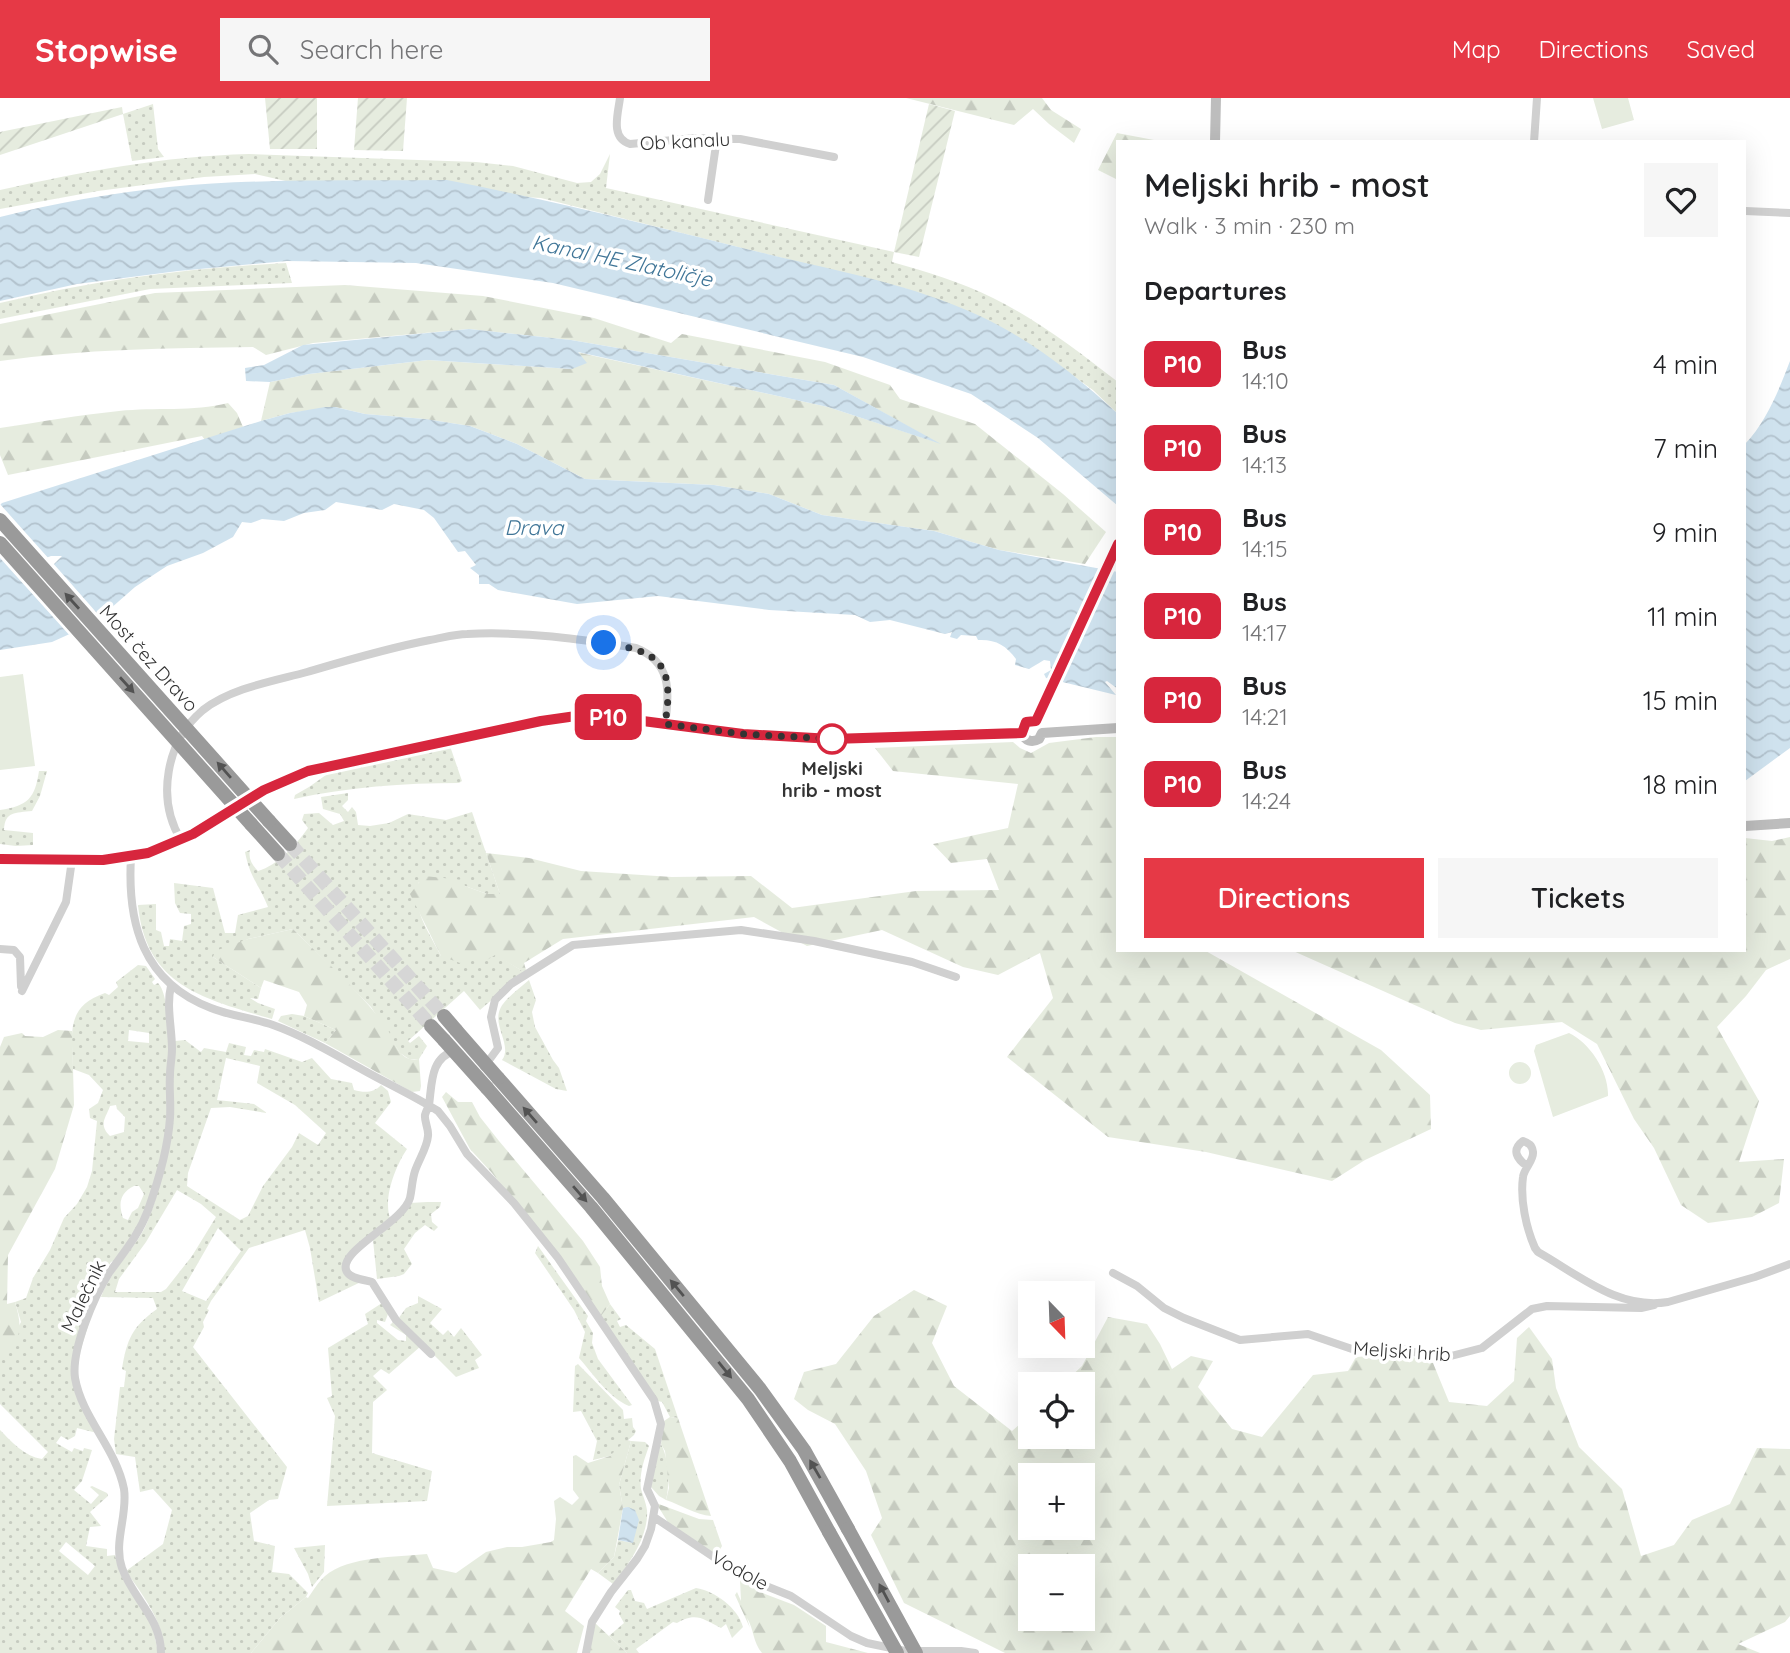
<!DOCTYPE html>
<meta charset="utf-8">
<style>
:root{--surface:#fff;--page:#f6f6f6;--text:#202124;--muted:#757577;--accent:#e63946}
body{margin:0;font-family:Quicksand,sans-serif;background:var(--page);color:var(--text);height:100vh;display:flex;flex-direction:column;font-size:26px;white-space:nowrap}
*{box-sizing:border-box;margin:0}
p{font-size:23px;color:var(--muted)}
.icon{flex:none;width:38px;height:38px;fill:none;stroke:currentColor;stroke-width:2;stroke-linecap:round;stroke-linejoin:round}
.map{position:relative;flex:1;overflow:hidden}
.details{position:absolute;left:1116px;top:42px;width:630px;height:812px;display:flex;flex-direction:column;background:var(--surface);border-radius:0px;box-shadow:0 7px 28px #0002}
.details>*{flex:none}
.badge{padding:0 14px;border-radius:10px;font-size:24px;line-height:46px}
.needle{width:46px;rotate:157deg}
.tools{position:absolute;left:1018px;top:1183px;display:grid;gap:14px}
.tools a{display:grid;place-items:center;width:77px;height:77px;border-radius:0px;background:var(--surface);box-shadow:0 7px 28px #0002;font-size:35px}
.you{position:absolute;width:35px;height:35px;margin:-18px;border:5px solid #fff;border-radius:50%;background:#1a73e8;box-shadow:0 0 0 10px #1a73e833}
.map>.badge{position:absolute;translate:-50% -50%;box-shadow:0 0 0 4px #fff}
h2{padding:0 28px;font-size:26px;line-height:63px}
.round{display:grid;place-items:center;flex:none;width:74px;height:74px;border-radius:0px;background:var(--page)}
.headline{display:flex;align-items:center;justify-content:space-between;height:119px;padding:0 28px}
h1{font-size:33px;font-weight:600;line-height:52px}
.cta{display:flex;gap:14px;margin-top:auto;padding:14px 28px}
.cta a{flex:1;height:80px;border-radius:0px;background:var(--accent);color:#fff;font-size:28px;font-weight:600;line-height:80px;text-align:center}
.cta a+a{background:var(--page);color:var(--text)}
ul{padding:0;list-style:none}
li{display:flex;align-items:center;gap:21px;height:84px;padding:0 28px}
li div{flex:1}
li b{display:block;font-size:26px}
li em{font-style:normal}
li .badge{min-width:77px;font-weight:700;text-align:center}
header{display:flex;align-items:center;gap:42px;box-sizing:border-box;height:98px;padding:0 35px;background:var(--accent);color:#fff}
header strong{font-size:33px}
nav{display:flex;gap:38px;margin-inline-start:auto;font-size:24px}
.search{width:490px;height:63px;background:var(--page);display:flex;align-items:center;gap:18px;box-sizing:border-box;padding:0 24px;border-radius:0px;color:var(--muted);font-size:26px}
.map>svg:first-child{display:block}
.grass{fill:url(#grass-dots);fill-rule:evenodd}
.forest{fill:url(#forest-firs);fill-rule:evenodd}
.garden{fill:url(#garden-furrows)}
.pitch{fill:#e6ecdf}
.water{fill:url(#water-waves);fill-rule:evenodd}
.pier{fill:#fff}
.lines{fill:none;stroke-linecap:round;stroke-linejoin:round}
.highway-tunnel{stroke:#d6d6d6;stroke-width:14;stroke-dasharray:14 7;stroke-linecap:butt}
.street{stroke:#d0d0d0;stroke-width:8}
.secondary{stroke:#bdbdbd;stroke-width:10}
.highway{stroke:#9a9a9a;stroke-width:14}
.highway-bridge{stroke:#9a9a9a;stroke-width:14}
.oneway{fill:#525252}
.line-casing{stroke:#fff;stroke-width:16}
.line{stroke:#d7263d;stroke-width:10}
.walk{stroke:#333;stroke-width:7;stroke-dasharray:0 12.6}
.stop-dot{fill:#fff;stroke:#d7263d;stroke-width:3.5}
.labels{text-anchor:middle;stroke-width:7;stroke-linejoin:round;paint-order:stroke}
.street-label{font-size:19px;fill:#333;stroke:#fff}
.stop-label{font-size:19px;font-weight:bold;fill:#333;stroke:#fff}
.water-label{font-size:21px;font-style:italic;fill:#3f7597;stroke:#fff}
</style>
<header>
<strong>Stopwise</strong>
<div class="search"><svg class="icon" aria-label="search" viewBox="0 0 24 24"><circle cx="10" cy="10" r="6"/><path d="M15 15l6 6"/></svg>Search here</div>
<nav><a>Map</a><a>Directions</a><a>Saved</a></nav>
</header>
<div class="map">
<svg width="1790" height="1555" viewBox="0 0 1790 1555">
<defs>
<pattern id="grass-dots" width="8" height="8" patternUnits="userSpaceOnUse" patternTransform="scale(1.75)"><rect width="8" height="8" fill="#e6ecdf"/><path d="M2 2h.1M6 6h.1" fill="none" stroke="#c6cbc0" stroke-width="1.8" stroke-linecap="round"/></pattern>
<pattern id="forest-firs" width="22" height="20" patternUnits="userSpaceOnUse" patternTransform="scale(1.75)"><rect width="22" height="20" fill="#e6ecdf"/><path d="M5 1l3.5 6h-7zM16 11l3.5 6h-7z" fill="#c6cbc0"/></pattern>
<pattern id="garden-furrows" width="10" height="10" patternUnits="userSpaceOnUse" patternTransform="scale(1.75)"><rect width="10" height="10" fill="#e6ecdf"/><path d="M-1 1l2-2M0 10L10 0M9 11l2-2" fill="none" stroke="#c6cbc0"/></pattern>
<pattern id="water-waves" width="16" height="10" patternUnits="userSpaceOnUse" patternTransform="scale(1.75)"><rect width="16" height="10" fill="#cfe2ee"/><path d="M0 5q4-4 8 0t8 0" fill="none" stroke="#b2c2cd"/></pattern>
</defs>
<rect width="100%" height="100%" fill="#fff"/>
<path class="grass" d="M153 6 158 51 164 59 132 63 123 16Z
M249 56 476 64 513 68 577 85 591 84 600 76 610 56 606 90 894 154 892 164C927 174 961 184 993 200 1038 222 1079 254 1118 284V316L1093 292 1018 239 907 191 541 100 290 84 255 76 204 79 98 93 0 111V92C81 74 165 58 249 56Z
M286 165 292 185 150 191 0 221V205C96 182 188 170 286 165Z
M450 648 462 683 459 685C404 685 348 689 294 701L295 697 309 689 333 672Z
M39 673H47L40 698 32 713C15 715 5 713 4 732L33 735V747L16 748 0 746V712C28 708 35 700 39 673Z
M348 695V702L342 708 348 714 352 709 356 714 358 727 370 728 389 725 408 716 446 722 472 714 500 796H487L465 788 419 784C410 809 430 836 441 858L495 856 524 874 480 912 464 893 408 943 410 945 419 938 427 948 419 961H409L400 955 371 909 293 831 248 841 213 859 261 890 258 901 250 900 258 905 275 911 272 921C205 901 146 889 138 807L156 806V832L161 834 164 848H169L170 841 182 843 184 828 191 826V816L180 815 175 805 174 785 213 790 225 835H235L238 817 268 809C259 786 250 780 245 754L250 752C248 760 252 767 258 773 278 767 296 747 308 730L302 722 304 716 319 715 333 727 344 723 340 716 323 711 321 699Z
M138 867 146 868 155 881 152 884 154 887 158 885C175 902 170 1008 166 1033 161 1063 153 1093 142 1121 137 1135 125 1149 116 1162L111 1164 105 1173 72 1280 97 1335 77 1330 75 1338 68 1342 61 1338 56 1345 72 1354 74 1350 83 1353 84 1350 92 1352 82 1383 74 1392 91 1406 99 1397 90 1389 92 1388 107 1395 108 1398 90 1414 101 1428 90 1429 86 1448 107 1451V1458L115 1457 120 1475 152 1524 158 1555H0V1332C12 1344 24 1358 42 1361L48 1354 0 1306V1253H5L21 1224 15 1204 26 1200 33 1180 50 1152 64 1120 77 1106 87 1089 92 1073 97 1023 90 1020 89 1011 98 1005 103 992 89 977 73 971C72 935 65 909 105 895L109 897 118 889 116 884ZM129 932 149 935V945L128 943ZM116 1007 117 1011 125 1019 124 1034 110 1038C98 1026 106 1020 110 1008ZM134 1088H139L144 1096 138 1110 132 1114 128 1122 123 1120C118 1105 120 1095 134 1088ZM66 1444 95 1468 88 1477 59 1453Z
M529 882 536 902 532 914 535 929 553 962 559 970 567 993 556 991 502 962C513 947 491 927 501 909 507 899 520 890 529 882Z
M292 916 304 918 336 932 325 945 278 923 281 918Z
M185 942 201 954 204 950 226 954 229 945 246 949 244 957 251 958 254 952 264 954 265 951 302 964 312 960 331 981 352 985 354 992C364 995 374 995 381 987L388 993 391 1004 375 1025 407 1051C395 1069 382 1102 391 1123L359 1146 344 1174 363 1183 319 1204 310 1150 305 1132 249 1150 211 1203 207 1211 209 1212 203 1224 204 1229 193 1249 287 1369 278 1401 269 1402 250 1415 254 1443 275 1448 272 1474 289 1476 308 1495 306 1499 280 1520 251 1555H164C164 1523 143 1498 126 1473L163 1446 172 1412 153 1391 140 1394 135 1359 116 1356 114 1341 120 1289H124L126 1273 122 1271C127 1241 132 1229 157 1211L153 1200 101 1199C111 1171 135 1152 147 1125 171 1067 171 1005 175 943ZM226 960 260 968 257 985 295 1007 326 1035 318 1047 299 1035 292 1049 263 1088 248 1118 240 1122 187 1088 188 1075 211 1010 230 1009 267 1015 254 1006 217 1002ZM177 1092 201 1106 216 1119 192 1158 166 1191 161 1194H115L119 1181 146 1144ZM218 1130 241 1153 206 1203 182 1193Z
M427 1104H441L440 1109 431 1116 432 1124 438 1129 434 1133 425 1127 415 1135 404 1151 412 1166 404 1176 399 1178 377 1181 373 1142C387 1131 402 1122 410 1105Z
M538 1148 588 1218 586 1223 593 1235 592 1245 598 1261 632 1307 629 1308C608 1299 594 1277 579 1260L585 1234 574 1212 535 1155Z
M418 1198 442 1211 430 1225 443 1237 448 1232 454 1239 461 1230 482 1257 475 1262 479 1270 456 1279 398 1221 406 1210 418 1205Z
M382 1205 388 1216 385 1224 377 1222V1225L398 1242 406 1243V1237L390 1227 393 1224 421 1248 389 1276 381 1271 373 1278 387 1292 373 1304 372 1355 432 1373 427 1403 327 1408 335 1318 327 1300 332 1298 328 1250 368 1226 365 1216Z
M610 1206 621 1221 617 1223 620 1229 626 1227 655 1251 678 1320 670 1319 662 1304 658 1303 601 1218Z
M578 1266 623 1312 624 1321 632 1320 633 1329 636 1333 634 1337 610 1358 593 1362 597 1343 581 1313 573 1314 575 1268Z
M631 1343 645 1344 649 1348C644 1362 639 1376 641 1391 643 1398 646 1405 647 1412 649 1438 628 1468 613 1486L598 1475 614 1459 618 1442 632 1445 628 1409 623 1410 619 1387Z
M661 1346C669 1361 670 1386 666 1402L659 1398 651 1389 653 1363Z
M325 1447 324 1474 312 1489 308 1476 294 1450Z
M696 1490C715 1493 738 1510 743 1529L732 1540 726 1526 721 1530C702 1521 697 1514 677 1525L673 1524 636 1551 639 1555H627L609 1538 624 1525 619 1516 620 1513 615 1509 628 1492H631L635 1503 644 1505 647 1511Z"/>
<path class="forest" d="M906 0H1042L1051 12 1081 31 1074 45 1049 26 1033 11 1014 27Z
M1117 35 1154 42 1188 44H1118V82L1098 72Z
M345 187 483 198 594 220 671 245 682 236 825 264 890 287 900 301 975 326 1063 396 1106 434 1085 466 999 452 934 433 822 417 769 396 714 387 585 381 517 346 470 328 425 321 365 316 335 309 290 315 261 323 270 284 309 276 428 262 572 271 576 254 828 309 936 344 834 287 571 242 469 231 313 245 266 257 253 249C168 250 84 251 0 263V226L155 195Z
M228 305 237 315 243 329 205 342 202 338 8 377 0 357V330C40 324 79 317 119 313 155 309 193 314 228 305Z
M1096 639H1118V852H1204L1381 952 1430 997 1431 1031 1365 1062 1332 1083 1206 1054 1108 1039 1007 959 1053 900 1040 855 998 877 963 869 882 832 807 848 754 819 563 841 524 865 526 872 524 874 495 857 481 866 468 859 460 865 441 858 410 796 424 778 463 782 465 788 487 796H500L486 755 529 760 581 773 672 779 751 778 792 810 916 793 999 792 987 761 951 765 933 746 1008 730 1018 686 893 673 875 650 1013 644 1020 650 1031 655 1049 645Z
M1790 739V861L1766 872 1746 898 1717 929 1759 1003 1739 1064 1784 1061 1779 1105 1752 1119 1708 1125 1681 1107 1654 1050 1634 1021 1597 946 1562 924 1481 932 1455 925 1291 852H1745V740L1772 743Z
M293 831C324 862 357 891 384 926 395 939 396 965 419 961L421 988 420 993 412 994 325 945 336 932 304 918 307 907 299 894 264 882 261 890 213 859 215 853 248 841Z
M58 932 72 933 74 1007 55 1071 8 1157 7 1206 15 1204C21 1225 24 1240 5 1254L0 1253V949L4 939 22 935 25 938 43 939Z
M446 994 458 1004H472L480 1019 499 1043 583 1143 600 1169 602 1188 610 1206 601 1218 492 1075 470 1051 442 999Z
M914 1192 947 1208 932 1245 954 1288 1012 1333 1031 1316V1339H1083V1286H1063L1082 1268 1108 1219 1147 1226 1160 1246 1172 1271 1191 1258 1213 1263 1198 1289 1232 1331 1262 1339 1313 1277 1348 1273 1356 1259 1402 1256 1433 1265 1449 1304 1487 1308 1514 1283 1517 1240 1529 1229 1552 1261 1556 1290 1579 1349 1622 1391 1641 1458 1674 1447 1692 1422 1730 1406 1757 1350 1790 1351V1518L1785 1524 1738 1546 1760 1555H1005L904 1505 871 1437 882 1420 866 1373 835 1326 808 1312 794 1301 804 1274 836 1266 874 1218ZM1031 1377H1083V1430H1031ZM1031 1468H1083V1521H1031Z
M670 1319 678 1320 711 1418C696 1417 681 1407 666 1402L669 1390 665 1353 661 1346 664 1323Z
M626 1342 631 1343 619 1387 623 1410 614 1459 598 1475 591 1471 565 1513 584 1528 577 1555H251L280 1520 306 1499 308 1500C313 1493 318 1484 325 1478 348 1458 397 1459 427 1456L433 1470 456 1475 486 1454 507 1449H522L551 1444 554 1442 556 1421 554 1403 560 1399 572 1407 579 1400 573 1392V1358L576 1357 588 1365 610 1358Z
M656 1405 699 1421 713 1422 722 1448 717 1457 669 1426Z
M740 1482 765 1496 794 1507 826 1528V1544L868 1555H762C753 1545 754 1531 747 1520L750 1530 735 1497 737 1494 741 1503Z
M595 1525 627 1555H584Z"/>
<path class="garden" d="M265 0H317V51H270Z
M358 0H407L403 53 354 52Z
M929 6 955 13 919 159 894 154Z
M122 9 123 16 0 57V34Z"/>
<path class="pitch" d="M1593 0H1628L1634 22 1602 31Z
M23 576 35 668 0 672V579Z
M1569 935C1590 945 1609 974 1608 998L1553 1019 1534 953 1536 947Z
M1509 975a11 11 0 1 1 22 0a11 11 0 1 1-22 0Z"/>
<path class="water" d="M447 82C555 103 661 130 767 156 838 173 914 187 980 218 1031 242 1077 278 1118 316V408L1038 340 971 296 863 259 553 185 416 165 287 163 178 173 77 186 0 203V119C55 105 112 95 169 89 261 80 355 83 447 82Z
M469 231 571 242 834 287 941 346 828 309 578 254 587 265 572 271 428 262 309 276 270 284 246 283 245 270 264 267 303 247Z
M1790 263V650L1745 683V346C1766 324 1779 292 1790 263Z
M325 309H335L365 316 425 321 470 328 517 346 585 381 714 387 769 396 822 417 934 433 999 452 1118 474V591L1107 583 1105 584 1116 597 1046 580 1044 576 1051 572 1050 563 1044 562 1029 571 1015 567 1016 561C1006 547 995 541 978 542L976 538 961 537 957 541 950 539 952 534 945 536 890 522 870 524 855 517 769 512 658 498 577 506 498 492 489 486H479V477L470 470 476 467 465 453 458 454 434 420 424 412 394 406 382 412 336 404 325 412 304 415 284 423 262 421 251 425 242 424 233 439 203 455 167 468 135 489 94 525 52 544 0 552V407L2 405 261 323 290 315ZM51 458H62L49 471 30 480 23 469Z
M628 1409 635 1412 639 1422 633 1445 618 1442 623 1410Z"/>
<path class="pier" d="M0 406 50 462 26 472 29 476 52 464 103 522 96 528 71 539 0 460Z"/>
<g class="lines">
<path class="highway-tunnel" d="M290 746 444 918
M278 756 431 928"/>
<path class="street" d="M620 0C618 16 610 40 630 46L695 40 740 41 834 59
M1534 44 1537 0
M708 102 717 40
M1745 113 1790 115
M181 742C156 701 166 643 203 612 231 590 274 583 307 574 348 562 388 550 430 542 442 540 455 536 467 536 523 533 581 541 636 550 671 564 670 593 665 626
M131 759C127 826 143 884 211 910 231 918 253 920 273 927 304 938 334 956 363 972 388 986 414 998 438 1013L450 1028 467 1056 514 1105 558 1160 654 1302 661 1326 647 1391 655 1408 651 1431 645 1448 637 1461 611 1494 592 1524 586 1555
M0 851 14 852 20 859 21 888
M22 893 66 804 72 762
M484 969 498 950 491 919 495 902 511 886 573 847 741 832 814 843 912 864 956 879
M1527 1068C1517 1061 1511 1052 1523 1043 1529 1045 1532 1047 1533 1054 1534 1063 1524 1070 1523 1079 1520 1101 1526 1130 1535 1150L1538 1154C1579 1177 1618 1212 1668 1204L1755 1179 1790 1166
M1113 1175 1137 1188 1164 1210 1184 1220 1240 1242 1308 1236 1352 1251H1402L1430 1258H1451L1482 1250 1532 1211 1547 1208 1641 1210 1654 1207
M431 1256 396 1222 372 1184C366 1182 351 1181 347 1174 335 1154 403 1125 410 1100 412 1091 412 1082 415 1073 419 1061 427 1050 428 1038 429 1031 424 1023 425 1017 426 1013 428 1010 429 1007 432 987 430 959 455 953
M654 1419 715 1460 766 1488 791 1498 851 1538 867 1545 905 1553H961L975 1555
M161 1555C161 1520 133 1501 122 1470 113 1444 128 1417 124 1391 116 1350 82 1320 75 1280 71 1252 94 1199 109 1175 124 1154 139 1137 148 1112 158 1084 168 1050 170 1020 171 1005 169 991 170 977 170 968 172 960 172 951 172 930 166 908 171 888"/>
<path class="secondary" d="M1215 44 1216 0
M1036 623 1118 446
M1745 728 1790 725
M0 761 103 762 148 755 193 736 264 692 308 673 541 623 576 618 612 619 743 636 832 641 1014 634 1022 635C1025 643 1032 645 1039 641L1042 635 1118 630"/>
<path class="highway" d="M269 723 290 746
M251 726 278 756
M444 918 456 932
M431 928 444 942
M498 980 603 1100 760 1291 804 1352 848 1431
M487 990 591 1109 748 1301 790 1363 829 1434"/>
<path class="highway-bridge" d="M0 422 269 723
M0 445 251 726
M456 932 498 980
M444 942 487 990
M848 1431 916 1555
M829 1434 897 1555"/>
</g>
<defs><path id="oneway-solid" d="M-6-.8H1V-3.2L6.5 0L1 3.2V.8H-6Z" transform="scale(1.75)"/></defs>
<g class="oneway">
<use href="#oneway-solid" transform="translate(72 503) rotate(-132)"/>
<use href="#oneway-solid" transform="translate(127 587) rotate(48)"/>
<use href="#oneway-solid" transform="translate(224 672) rotate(-131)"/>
<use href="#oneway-solid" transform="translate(530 1017) rotate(-131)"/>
<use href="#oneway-solid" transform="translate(580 1096) rotate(49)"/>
<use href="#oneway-solid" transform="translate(677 1190) rotate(-130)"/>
<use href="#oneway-solid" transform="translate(725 1272) rotate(51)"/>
<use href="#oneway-solid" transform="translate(815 1371) rotate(-120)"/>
<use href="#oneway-solid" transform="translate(884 1495) rotate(-118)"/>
</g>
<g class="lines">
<defs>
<path id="line" d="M0 761 103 762 148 755 193 736 264 692 308 673 541 623 576 618 612 619 743 636 832 641 1022 635 1026 624 1036 623 1118 446"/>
</defs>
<use href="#line" class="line-casing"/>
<use href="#line" class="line"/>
<path class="walk" d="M604 545C660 553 675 566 665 626L743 636 832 641"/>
</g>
<circle class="stop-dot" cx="832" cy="641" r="14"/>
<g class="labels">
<g class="street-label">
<text transform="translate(685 43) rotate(-3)" y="7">Ob kanalu</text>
<text transform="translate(149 560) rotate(48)" y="7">Most čez Dravo</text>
<text transform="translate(83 1198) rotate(-64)" y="7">Malečnik</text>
<text transform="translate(1402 1253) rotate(4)" y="7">Meljski hrib</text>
<text transform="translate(740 1472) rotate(29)" y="7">Vodole</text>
</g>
<g class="stop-label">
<text x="832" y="677">Meljski<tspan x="832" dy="22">hrib - most</tspan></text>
</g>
<g class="water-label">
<text transform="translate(622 163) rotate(12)" y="7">Kanal HE Zlatoličje</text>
<text x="534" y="437">Drava</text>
</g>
</g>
</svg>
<div class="tools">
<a><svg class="needle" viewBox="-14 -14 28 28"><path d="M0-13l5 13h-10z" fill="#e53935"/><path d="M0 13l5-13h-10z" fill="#757577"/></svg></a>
<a><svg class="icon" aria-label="locate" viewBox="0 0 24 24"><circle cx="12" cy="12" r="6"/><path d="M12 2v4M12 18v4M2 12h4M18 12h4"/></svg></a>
<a>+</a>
<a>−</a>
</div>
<div class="you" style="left:604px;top:545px"></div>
<b class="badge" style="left:608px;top:619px;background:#d7263d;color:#fff">P10</b>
<section class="details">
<div class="headline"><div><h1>Meljski hrib - most</h1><p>Walk · 3 min · 230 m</p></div><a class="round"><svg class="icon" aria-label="heart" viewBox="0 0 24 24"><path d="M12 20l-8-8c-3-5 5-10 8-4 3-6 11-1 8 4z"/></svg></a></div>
<h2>Departures</h2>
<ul>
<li><span class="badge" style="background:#d7263d;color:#fff">P10</span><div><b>Bus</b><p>14:10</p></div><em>4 min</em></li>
<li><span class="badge" style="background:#d7263d;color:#fff">P10</span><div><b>Bus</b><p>14:13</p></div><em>7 min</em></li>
<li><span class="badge" style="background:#d7263d;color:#fff">P10</span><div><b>Bus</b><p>14:15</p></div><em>9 min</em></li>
<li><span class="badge" style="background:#d7263d;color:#fff">P10</span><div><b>Bus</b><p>14:17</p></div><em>11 min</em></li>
<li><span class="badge" style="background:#d7263d;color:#fff">P10</span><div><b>Bus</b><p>14:21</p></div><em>15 min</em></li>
<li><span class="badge" style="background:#d7263d;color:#fff">P10</span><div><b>Bus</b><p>14:24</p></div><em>18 min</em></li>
</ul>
<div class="cta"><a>Directions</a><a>Tickets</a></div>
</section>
</div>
